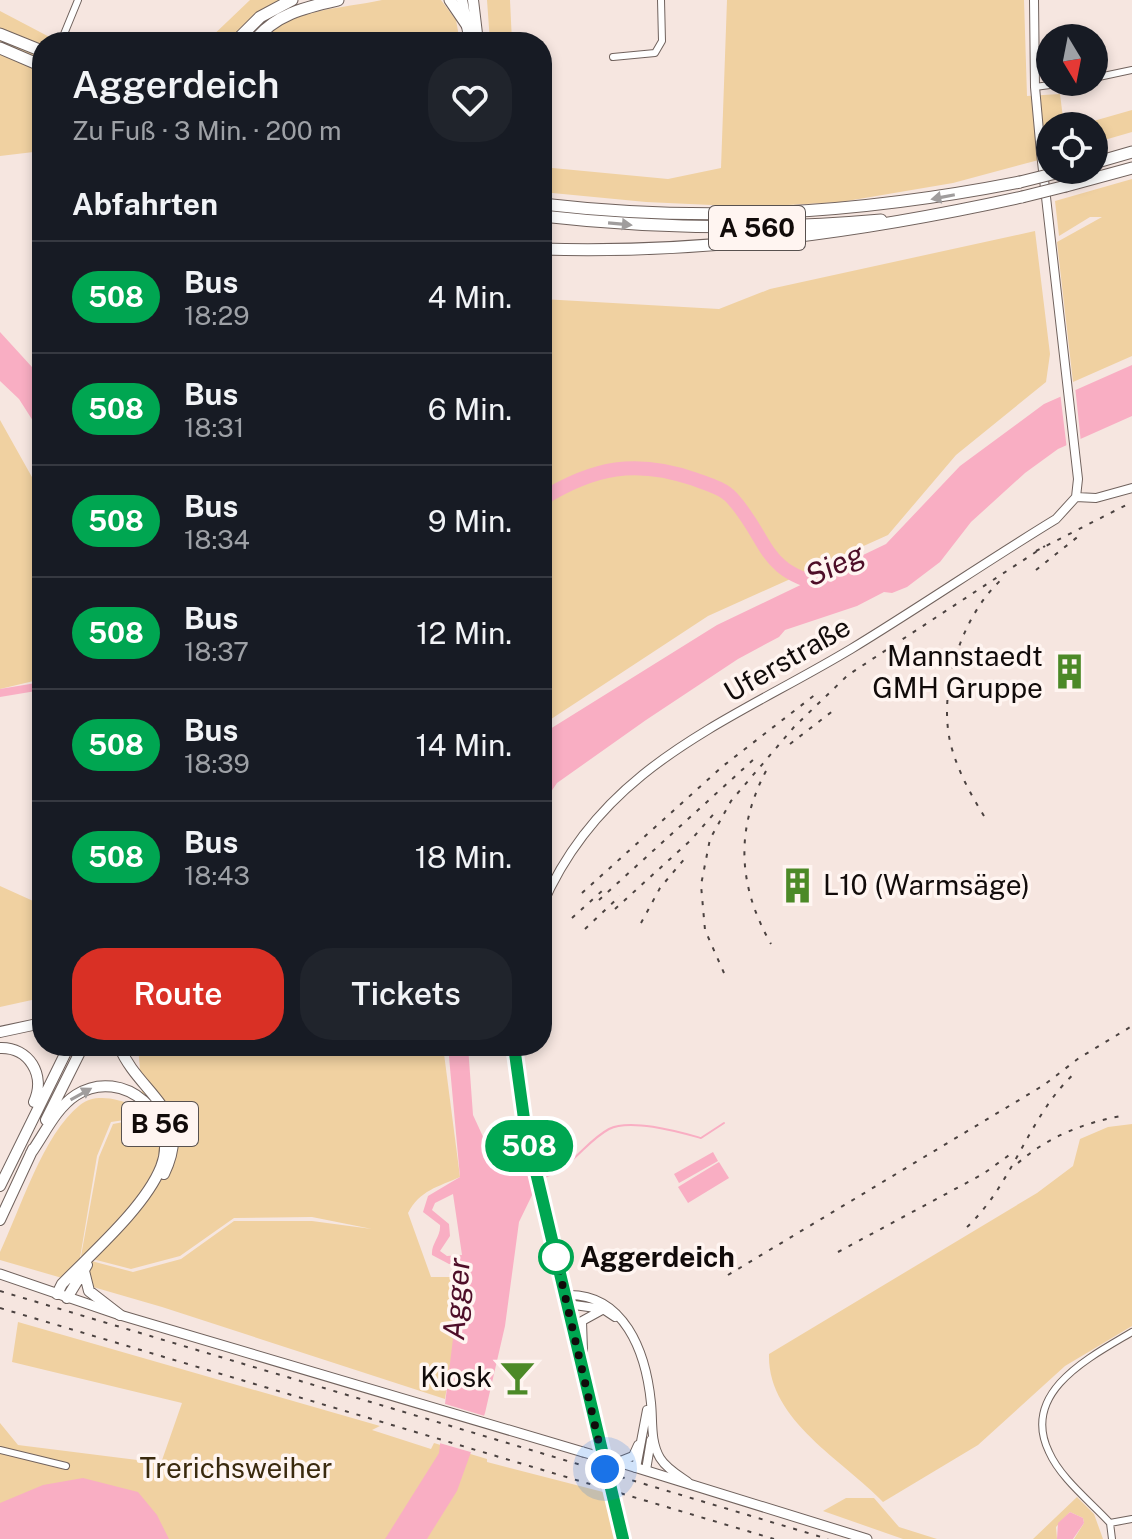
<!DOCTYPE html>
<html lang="de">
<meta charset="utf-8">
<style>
:root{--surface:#171b24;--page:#20242c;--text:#f1f3f6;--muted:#9ea1a6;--line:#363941;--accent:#d93025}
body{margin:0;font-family:"Public Sans",sans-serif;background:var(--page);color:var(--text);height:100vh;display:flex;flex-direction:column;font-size:30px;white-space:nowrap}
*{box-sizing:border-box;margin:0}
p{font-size:26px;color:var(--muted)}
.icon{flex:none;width:44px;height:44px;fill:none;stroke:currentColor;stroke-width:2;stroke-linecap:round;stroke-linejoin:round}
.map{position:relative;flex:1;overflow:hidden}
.side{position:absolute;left:32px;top:32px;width:520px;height:1024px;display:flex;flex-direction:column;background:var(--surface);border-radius:32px;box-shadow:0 4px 12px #0003}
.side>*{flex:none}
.badge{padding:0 16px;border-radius:26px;font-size:28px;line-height:52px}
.needle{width:52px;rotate:170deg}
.tools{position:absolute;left:1036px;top:24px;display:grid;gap:16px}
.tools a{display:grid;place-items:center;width:72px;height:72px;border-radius:50%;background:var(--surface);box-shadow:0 4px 12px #0003;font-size:40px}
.you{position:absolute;width:40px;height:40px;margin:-20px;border:6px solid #fff;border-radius:50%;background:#1a73e8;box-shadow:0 0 0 12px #1a73e833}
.map>.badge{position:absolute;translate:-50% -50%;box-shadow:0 0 0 4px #fff}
h2{padding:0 40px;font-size:30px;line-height:72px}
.round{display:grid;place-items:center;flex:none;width:84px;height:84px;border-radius:32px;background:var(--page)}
.overview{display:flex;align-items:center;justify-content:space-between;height:136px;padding:0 40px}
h1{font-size:38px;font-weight:600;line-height:60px}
.primary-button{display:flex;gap:16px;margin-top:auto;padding:16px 40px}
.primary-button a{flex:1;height:92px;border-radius:32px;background:var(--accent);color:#fff;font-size:32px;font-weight:600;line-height:92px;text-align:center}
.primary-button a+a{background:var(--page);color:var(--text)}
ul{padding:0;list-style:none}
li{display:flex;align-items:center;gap:24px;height:112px;padding:0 40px;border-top:2px solid var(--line)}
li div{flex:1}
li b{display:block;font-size:30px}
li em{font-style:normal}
li .badge{min-width:88px;font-weight:700;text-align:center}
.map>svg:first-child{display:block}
.green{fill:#f0d1a1}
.water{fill:#f9aec3;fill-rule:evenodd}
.pier{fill:#f6e6e0}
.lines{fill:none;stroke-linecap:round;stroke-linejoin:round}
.stream{stroke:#f9aec3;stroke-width:2}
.river{stroke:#f9aec3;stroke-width:14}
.minor-casing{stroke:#70625d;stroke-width:8}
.tertiary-casing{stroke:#70625d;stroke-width:10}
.secondary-casing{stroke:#70625d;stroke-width:11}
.primary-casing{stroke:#70625d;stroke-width:12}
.trunk-casing{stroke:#70625d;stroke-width:12}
.motorway-casing{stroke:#70625d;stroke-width:13}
.minor{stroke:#fff;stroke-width:6}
.tertiary{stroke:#fff;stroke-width:8}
.secondary{stroke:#fff;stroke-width:9}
.primary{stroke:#fff;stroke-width:10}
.trunk{stroke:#fff;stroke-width:10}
.motorway{stroke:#fff;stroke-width:11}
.rail{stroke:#4b4240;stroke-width:2;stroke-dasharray:4 8;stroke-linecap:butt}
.secondary-bridge-casing{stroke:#70625d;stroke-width:11;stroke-linecap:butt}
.motorway-bridge-casing{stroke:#70625d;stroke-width:13;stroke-linecap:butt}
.secondary-bridge{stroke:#fff;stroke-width:9}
.motorway-bridge{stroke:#fff;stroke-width:11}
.oneway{fill:#a09d9d}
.line-casing{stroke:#fff;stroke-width:18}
.line{stroke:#00a651;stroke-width:12}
.walk{stroke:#110b0a;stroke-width:8;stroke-dasharray:0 14.4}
.stop-dot{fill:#fff;stroke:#00a651;stroke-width:4}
.labels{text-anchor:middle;stroke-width:7;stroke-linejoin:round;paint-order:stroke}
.shield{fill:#fff5f1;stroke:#58514f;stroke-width:2}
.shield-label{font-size:26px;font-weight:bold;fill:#110b0a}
.poi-label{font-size:28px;fill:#110b0a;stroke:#fff5f1;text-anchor:end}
.street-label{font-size:28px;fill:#110b0a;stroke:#fff5f1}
.stop-label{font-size:28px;font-weight:bold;fill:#110b0a;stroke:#fff5f1;text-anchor:start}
.park-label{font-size:28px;fill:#3a2a0e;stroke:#fff5f1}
.water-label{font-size:30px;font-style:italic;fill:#4e0e28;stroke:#fff5f1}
</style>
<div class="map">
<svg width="1132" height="1539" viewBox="0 0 1132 1539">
<rect width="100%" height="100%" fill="#f6e6e0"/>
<path class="green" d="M250 0H281L261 12 228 42H206Z
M382 0H441L456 20 460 42H260C288 8 343 9 382 0Z
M487 0H510L512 42H490Z
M727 0H1024L1027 96 1060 94 1064 126H1050V157L953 183 841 202 755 207 646 202 542 192V167L668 179 721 168Z
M0 11 59 42H42V151L0 156Z
M1132 110V132L1094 143V126H1076Z
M1132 179V356L1073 382 1057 242 1102 217H1090L1059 236 1055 201Z
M1035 231 1050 354 1046 382 956 455 888 535 708 616 542 725V299L719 309 770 289Z
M0 420 42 495V679L0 689Z
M0 886 42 905V985L39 986 41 998 0 1007Z
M138 1046H443L460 1177C438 1187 420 1190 408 1213L431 1277H458L456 1328 445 1399 162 1307 0 1260V1252C20 1210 43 1134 80 1105 95 1093 117 1099 133 1105L131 1119 111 1122 97 1156 80 1258 133 1272 181 1259 234 1221H312L372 1229 312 1217 234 1218 180 1256 131 1269 81 1256 99 1157 113 1124 144 1118Z
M1132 1124V1326L1065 1366 978 1445 883 1502C843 1460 767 1420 769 1354L1037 1193 1073 1166 1080 1139 1108 1127Z
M18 1322 380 1426 372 1430 431 1449 434 1443 487 1459V1462L607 1493 619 1539H0V1423L18 1445 161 1463 182 1403 12 1362Z
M1077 1497 1094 1514 1103 1539H1074L1084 1523 1083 1518 1070 1512 1056 1527 1057 1539H1033Z
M846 1498H874L899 1527 937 1539H903L823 1511Z"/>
<path class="water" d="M0 332 42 378V435L19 399 0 381Z
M1132 365V416L1058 449 1025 473 971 522 940 562 907 587 892 593 884 592 857 606 785 630 779 637 738 659 646 720 557 783 542 805V734L717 625 886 544 960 466 1044 404Z
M42 682V690L0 697V689Z
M448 1046H468L473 1115 485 1141 504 1162 531 1176 543 1175 546 1181 536 1187 519 1222 505 1326 485 1413 457 1491 427 1539H385L439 1453 462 1265 449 1264 432 1255C431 1243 441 1237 440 1225L423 1212 428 1196 460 1177ZM453 1194 462 1255 447 1256 440 1251 450 1236 449 1224 432 1210 435 1203Z
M713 1152 718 1161 679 1183 674 1174Z
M719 1162 729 1178 688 1203 678 1187Z
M83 1478 138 1492 157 1515 169 1539H0V1503L43 1485Z
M1070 1512 1083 1518 1084 1523 1073 1539H1057L1058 1523Z"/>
<path class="pier" d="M1075 386 1081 443 1067 450 1060 392Z
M442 1403 488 1417 474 1453 436 1442Z"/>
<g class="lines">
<path class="stream" d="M545 1177C575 1165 585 1142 609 1129 630 1118 679 1132 701 1138L724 1123"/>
<path class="river" d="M542 499C594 467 636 459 694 479 707 484 723 488 732 498 770 540 760 572 828 586"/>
<defs>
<path id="minor" d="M62 39 78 0
M613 57 655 53 662 41 661 0
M1094 78 1132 70
M1035 87 1072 82
M0 1450 66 1466
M1110 1523C1091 1502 1061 1479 1049 1452 1020 1392 1090 1357 1132 1332
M1110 1523 1132 1519
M1110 1523 1112 1539"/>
<path id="tertiary" d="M1076 497 1096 498 1132 488
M542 906C602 765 729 722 851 649 920 607 987 561 1056 519L1076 497 1078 479 1041 153 1035 87 1034 0
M514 1046 525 1126 623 1539
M565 1295C624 1292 646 1352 651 1403 653 1421 650 1441 660 1458 666 1468 678 1475 688 1482
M567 1304 603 1309 615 1317
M583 1352 582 1321 602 1310
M618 1462 633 1456 638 1445
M636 1468 647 1410
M646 1470 651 1440"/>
<path id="secondary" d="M0 1274 120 1315 583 1452
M618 1462 867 1539"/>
<path id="primary" d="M462 0 470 42
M473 0 478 42"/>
<path id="trunk" d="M0 1032 42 1023
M119 1046C139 1095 195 1110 164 1174
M0 1048C29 1047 46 1075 34 1102
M46 1120 83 1046
M31 1153C45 1133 56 1108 76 1095 123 1065 181 1117 161 1167 145 1207 92 1253 62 1284L57 1294
M0 1186 69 1046
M0 1220 33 1149
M84 1271 89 1291 120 1315
M67 1298 87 1265"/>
<path id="motorway" d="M450 0 467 25
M0 34 42 51
M235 42 260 17 292 0
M254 42C274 14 307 7 338 0
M0 48 42 66
M1094 163 1132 152
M1066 186 1132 168
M542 204C707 223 857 214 1020 182
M542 216C656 229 767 230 881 220
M542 249C705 254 863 232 1022 197"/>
</defs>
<use href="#minor" class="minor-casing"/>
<use href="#tertiary" class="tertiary-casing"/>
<use href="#secondary" class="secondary-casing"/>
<use href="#primary" class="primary-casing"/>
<use href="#trunk" class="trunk-casing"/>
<use href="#motorway" class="motorway-casing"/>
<use href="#minor" class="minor"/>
<use href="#tertiary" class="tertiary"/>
<use href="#secondary" class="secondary"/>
<use href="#primary" class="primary"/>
<use href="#trunk" class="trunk"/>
<use href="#motorway" class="motorway"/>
<path class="rail" d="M1036 551 1132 502
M1036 570 1080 535
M790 744 834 710
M766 771C735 830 738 886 771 944
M984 816C971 795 959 773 952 749 936 695 960 617 1002 579
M582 893 723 766 816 694
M599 900 753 760
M615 909 691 840 718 809
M572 918 603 890
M641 923 660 888 686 857
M585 929 620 896
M724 973 705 930 701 885 710 839 731 801 794 727 848 675 1045 546
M1018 1163C1048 1137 1083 1123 1121 1116
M967 1227C1014 1183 1029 1114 1076 1072
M838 1252 983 1174 1012 1153
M728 1275 1044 1085 1079 1058 1132 1026
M0 1291 828 1539
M0 1308 774 1539"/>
<defs>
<path id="secondary-bridge" d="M583 1452 618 1462"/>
<path id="motorway-bridge" d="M1020 182 1064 171
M1022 197 1066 186"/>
</defs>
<use href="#secondary-bridge" class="secondary-bridge-casing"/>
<use href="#motorway-bridge" class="motorway-bridge-casing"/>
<use href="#secondary-bridge" class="secondary-bridge"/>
<use href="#motorway-bridge" class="motorway-bridge"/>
</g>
<defs><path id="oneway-solid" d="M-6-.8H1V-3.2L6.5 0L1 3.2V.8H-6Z" transform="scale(2)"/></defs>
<g class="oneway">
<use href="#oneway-solid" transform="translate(943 197) rotate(169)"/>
<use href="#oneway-solid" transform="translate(620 224) rotate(5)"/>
<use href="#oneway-solid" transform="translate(81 1094) rotate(-29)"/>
</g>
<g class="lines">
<defs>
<path id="line" d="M514 1046 525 1126 623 1539"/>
</defs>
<use href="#line" class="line-casing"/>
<use href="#line" class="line"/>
<path class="walk" d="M556 1257 605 1469"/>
</g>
<defs>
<symbol id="building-bare" viewBox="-9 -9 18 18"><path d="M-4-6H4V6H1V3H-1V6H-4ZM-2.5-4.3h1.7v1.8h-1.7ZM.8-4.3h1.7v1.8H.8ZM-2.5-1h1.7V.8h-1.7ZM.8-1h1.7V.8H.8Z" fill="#4c8927" stroke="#fff5f1" stroke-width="2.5" paint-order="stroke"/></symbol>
<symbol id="bar-bare" viewBox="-9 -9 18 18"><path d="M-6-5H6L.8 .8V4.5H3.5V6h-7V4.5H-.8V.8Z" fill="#4c8927" stroke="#fff5f1" stroke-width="2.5" paint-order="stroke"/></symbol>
</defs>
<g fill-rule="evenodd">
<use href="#building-bare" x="1044" y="646" width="51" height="51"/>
<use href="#building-bare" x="772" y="860" width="51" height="51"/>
<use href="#bar-bare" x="492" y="1352" width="51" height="51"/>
</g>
<circle class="stop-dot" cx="556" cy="1257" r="16"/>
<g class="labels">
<g class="shield">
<rect x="709" y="206" width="96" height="44" rx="6"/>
<rect x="122" y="1102" width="76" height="44" rx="6"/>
</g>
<g class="shield-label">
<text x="757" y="237">A 560</text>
<text x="160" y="1133">B 56</text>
</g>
<g class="poi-label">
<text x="1043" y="666">Mannstaedt<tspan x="1043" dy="32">GMH Gruppe</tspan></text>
<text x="823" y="895" text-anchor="start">L10 (Warmsäge)</text>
<text x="492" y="1387">Kiosk</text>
</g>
<g class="street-label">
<text transform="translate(787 659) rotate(-30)" y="10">Uferstraße</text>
</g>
<g class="stop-label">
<text x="580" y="1267">Aggerdeich</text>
</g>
<g class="park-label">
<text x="236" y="1478">Trerichsweiher</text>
</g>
<g class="water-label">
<text transform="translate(835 565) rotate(-25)" y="10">Sieg</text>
<text transform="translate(457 1299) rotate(-86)" y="10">Agger</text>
</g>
</g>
</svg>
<div class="tools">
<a><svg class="needle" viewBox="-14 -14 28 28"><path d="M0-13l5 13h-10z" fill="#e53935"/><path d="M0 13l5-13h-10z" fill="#9ea1a6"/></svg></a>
<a><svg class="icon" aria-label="locate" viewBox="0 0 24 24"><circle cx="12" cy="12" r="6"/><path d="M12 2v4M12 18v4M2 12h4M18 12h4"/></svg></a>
</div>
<div class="you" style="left:605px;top:1469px"></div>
<b class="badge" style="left:529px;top:1146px;background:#00a651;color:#fff">508</b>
<section class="side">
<div class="overview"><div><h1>Aggerdeich</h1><p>Zu Fuß · 3 Min. · 200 m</p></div><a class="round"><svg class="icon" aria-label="heart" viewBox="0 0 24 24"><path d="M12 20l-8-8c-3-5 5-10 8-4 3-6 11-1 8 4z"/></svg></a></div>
<h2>Abfahrten</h2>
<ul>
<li><span class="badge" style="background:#00a651;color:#fff">508</span><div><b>Bus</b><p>18:29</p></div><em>4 Min.</em></li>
<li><span class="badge" style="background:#00a651;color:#fff">508</span><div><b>Bus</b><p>18:31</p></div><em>6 Min.</em></li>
<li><span class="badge" style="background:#00a651;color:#fff">508</span><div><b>Bus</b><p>18:34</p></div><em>9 Min.</em></li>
<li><span class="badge" style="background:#00a651;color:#fff">508</span><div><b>Bus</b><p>18:37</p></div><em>12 Min.</em></li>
<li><span class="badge" style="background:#00a651;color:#fff">508</span><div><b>Bus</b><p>18:39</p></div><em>14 Min.</em></li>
<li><span class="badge" style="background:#00a651;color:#fff">508</span><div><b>Bus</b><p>18:43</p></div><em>18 Min.</em></li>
</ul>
<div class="primary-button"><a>Route</a><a>Tickets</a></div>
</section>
</div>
